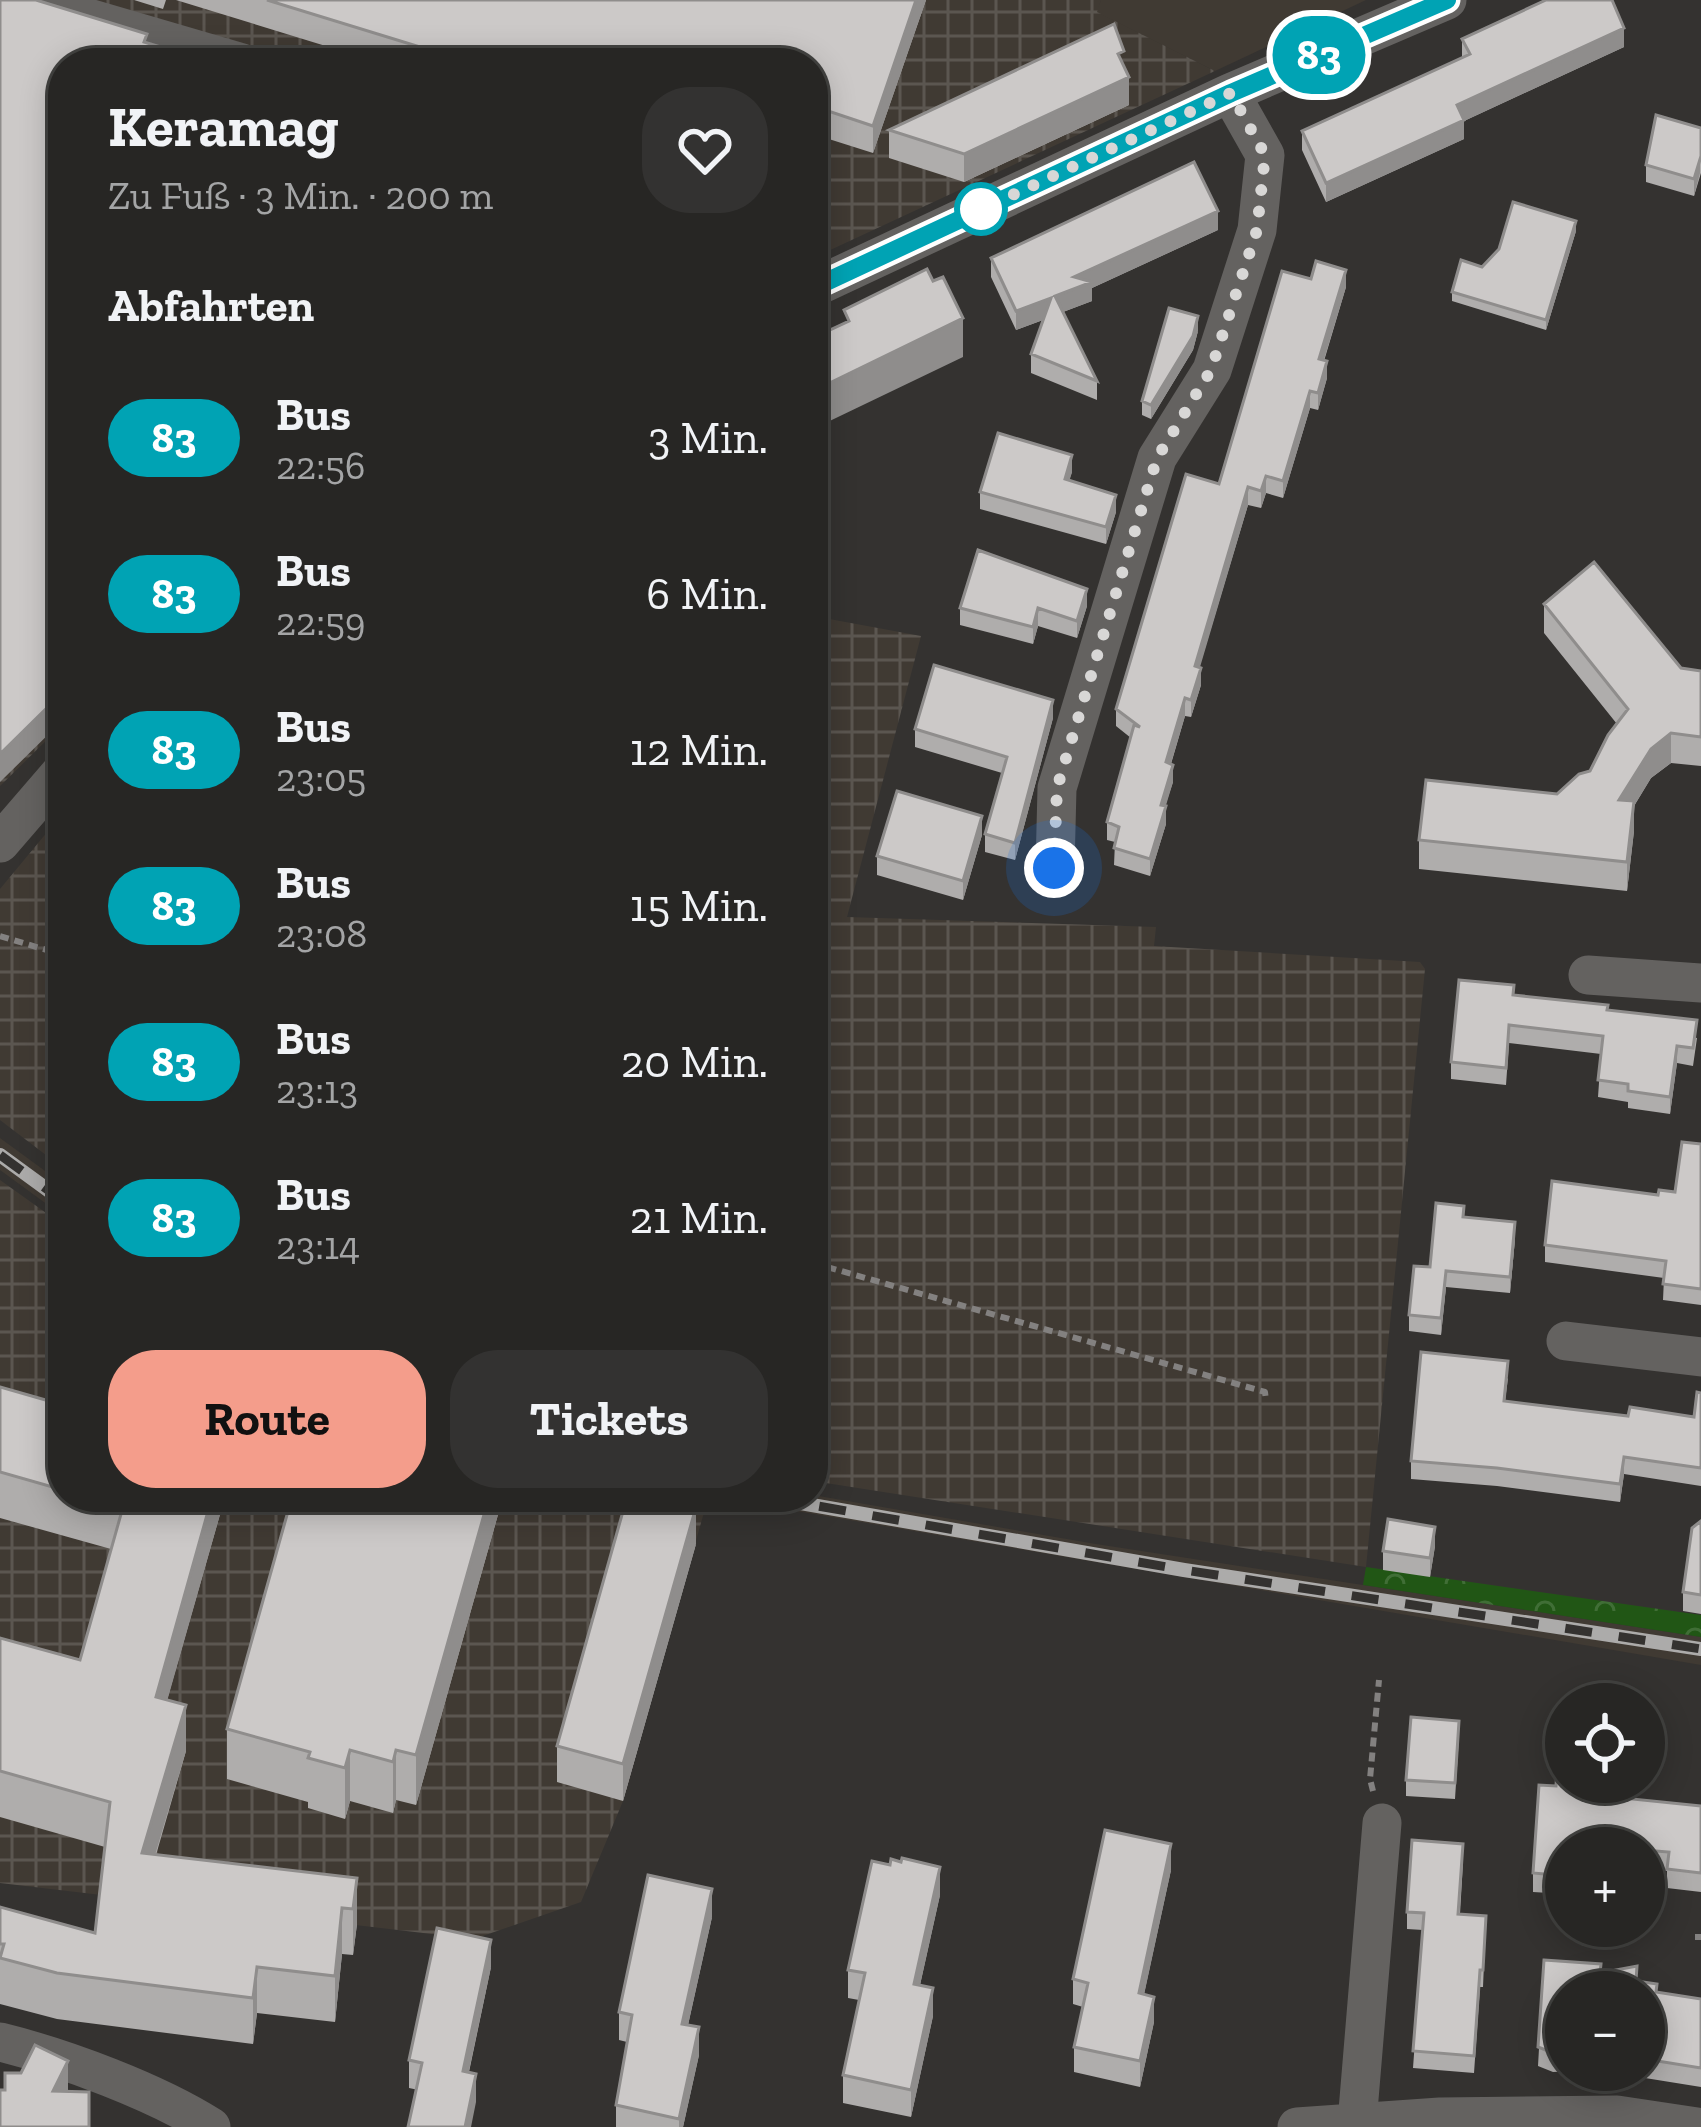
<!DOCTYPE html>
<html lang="de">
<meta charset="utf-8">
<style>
:root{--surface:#272624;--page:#333231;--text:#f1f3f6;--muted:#a4a5a6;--line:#434341;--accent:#f49d8b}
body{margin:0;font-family:"Zilla Slab",serif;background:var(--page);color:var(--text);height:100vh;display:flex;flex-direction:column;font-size:45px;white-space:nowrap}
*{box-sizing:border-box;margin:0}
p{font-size:39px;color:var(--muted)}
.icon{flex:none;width:66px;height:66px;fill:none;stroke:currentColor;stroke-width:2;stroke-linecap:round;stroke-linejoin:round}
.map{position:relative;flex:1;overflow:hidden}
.side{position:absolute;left:48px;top:48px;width:780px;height:1464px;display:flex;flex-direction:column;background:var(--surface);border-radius:48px;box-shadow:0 6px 30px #0003,0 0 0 3px var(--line)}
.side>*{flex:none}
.badge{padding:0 24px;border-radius:39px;font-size:42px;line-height:78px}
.buttons{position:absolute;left:1545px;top:1683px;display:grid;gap:24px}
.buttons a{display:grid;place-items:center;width:120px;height:120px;border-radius:50%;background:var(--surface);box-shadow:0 6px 30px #0003,0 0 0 3px var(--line);font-size:60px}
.you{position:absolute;width:60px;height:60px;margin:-30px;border:9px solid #fff;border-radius:50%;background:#1a73e8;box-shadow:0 0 0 18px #1a73e833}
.map>.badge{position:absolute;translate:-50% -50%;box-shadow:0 0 0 6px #fff}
h2{padding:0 60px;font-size:45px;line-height:108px}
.round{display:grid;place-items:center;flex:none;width:126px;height:126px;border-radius:48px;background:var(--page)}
.summary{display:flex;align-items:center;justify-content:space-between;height:204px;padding:0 60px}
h1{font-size:57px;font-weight:700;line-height:90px}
.cta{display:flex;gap:24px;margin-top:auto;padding:24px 60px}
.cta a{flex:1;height:138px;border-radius:48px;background:var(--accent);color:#111;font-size:48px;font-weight:700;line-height:138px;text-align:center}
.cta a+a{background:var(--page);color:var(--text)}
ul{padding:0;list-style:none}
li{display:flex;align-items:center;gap:36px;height:156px;padding:0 60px}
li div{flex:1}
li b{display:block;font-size:45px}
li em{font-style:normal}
li .badge{min-width:132px;font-weight:700;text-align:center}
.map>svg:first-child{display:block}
.built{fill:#403a33}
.industrial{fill:url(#industrial-grid)}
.forest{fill:url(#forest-crowns)}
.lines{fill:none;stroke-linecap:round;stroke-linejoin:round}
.path{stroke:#838180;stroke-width:6;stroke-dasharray:9 6;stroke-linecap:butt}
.minor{stroke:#646260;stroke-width:39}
.rail-casing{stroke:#acabaa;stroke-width:14}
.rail{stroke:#343230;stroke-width:9;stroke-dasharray:27;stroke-linecap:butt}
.wall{fill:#afadac}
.shaded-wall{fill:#8f8d8c}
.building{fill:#ccc9c8;stroke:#8f8d8c;stroke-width:3}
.line-casing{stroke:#fff;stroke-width:27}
.line{stroke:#00a3b4;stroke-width:18}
.walk{stroke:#d8d7d6;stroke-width:12;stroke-dasharray:0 21.6}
.stop-dot{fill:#fff;stroke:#00a3b4;stroke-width:6}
</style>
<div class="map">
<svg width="1701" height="2127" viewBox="0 0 1701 2127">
<defs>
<pattern id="industrial-grid" width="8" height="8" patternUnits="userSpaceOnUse" patternTransform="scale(3)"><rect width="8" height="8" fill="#403a33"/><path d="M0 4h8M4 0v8" fill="none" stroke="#5b5650"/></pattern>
<pattern id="forest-crowns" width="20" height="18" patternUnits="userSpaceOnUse" patternTransform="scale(3)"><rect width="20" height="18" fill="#215615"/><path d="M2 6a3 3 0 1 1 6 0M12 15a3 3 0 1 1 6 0" fill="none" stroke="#406e36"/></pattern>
</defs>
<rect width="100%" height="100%" fill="#343230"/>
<path class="built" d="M1101 0H1366L1215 71 1096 12Z
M0 1138 63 1184V1216L0 1170Z
M813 1495 1096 1544 1701 1637V1665L714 1497Z"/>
<path class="industrial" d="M0 0H1101L1097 12 1215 71 813 258V63H63V724L0 786Z
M813 616 921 636 847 917 1156 927 1154 946 1420 962 1425 969 1366 1567 813 1481Z
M63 813V1168L0 1120V889Z
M0 1180 63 1225V1497H673L706 1505 623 1801 581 1902 474 1939 0 1883Z"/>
<path class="forest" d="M1366 1567 1701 1615V1637L1363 1585Z"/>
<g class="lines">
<path class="path" d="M0 936 63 955
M813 1263 1265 1392 1266 1401
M1373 1791 1370 1779 1379 1680
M1695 1937H1701"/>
<path class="minor" d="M27 0 242 63
M813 288 1230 93 1447 0
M0 843 63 770
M1055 868 1057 788 1157 458 1212 370 1257 230 1265 155 1230 93
M1588 975 1701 983
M1566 1341 1701 1357
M0 2042C65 2058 156 2092 211 2127
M1357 2123 1382 1823
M1297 2127 1440 2117 1617 2115 1697 2127"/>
<defs>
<path id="rail" d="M0 1155 63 1201
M766 1497 1184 1570 1701 1649"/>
</defs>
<use href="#rail" class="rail-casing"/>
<use href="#rail" class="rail"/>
</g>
<path class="wall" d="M134 0H166L163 9Z
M176 0H926L873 153 813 134V63H381Z
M1462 39 1624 47 1464 121V139L1326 202 1302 150V131L1462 58Z
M1124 67 1129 105 964 182 889 158V130Z
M1701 128V173L1694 196 1646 182V165Z
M1218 230 1092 288V301L1063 312 1097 381V400L1031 373V354L1043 320 1016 330 991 277V258Z
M1576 231 1546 330 1452 301V292L1482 267Z
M1311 279 1346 287 1324 361 1327 378 1318 410 1310 408 1283 498 1266 493 1261 508 1248 505 1199 668 1201 685 1191 717 1185 716 1171 764 1173 782 1165 806 1166 824 1150 876 1114 865 1115 842 1107 840V822L1131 738 1116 726V709Z
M1198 331 1193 350 1151 419 1142 415V401Z
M1072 472 1069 480 1116 512 1106 544 980 509V492Z
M1544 604 1681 668 1701 671V766L1671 763 1651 778 1634 806V831L1627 891 1419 869V840L1557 794 1590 771 1617 724 1544 633Z
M1087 606 1077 638 1038 626 1033 644 960 625V608Z
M1053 718 1015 860 985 852V834L1002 773 915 747V729Z
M982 835 963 900 877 875V856Z
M1514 995 1607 1010 1697 1038 1693 1066 1677 1063 1670 1114 1628 1108V1102L1598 1097 1601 1054 1509 1043 1506 1085 1451 1079V1062Z
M1701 1144V1305L1663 1300 1664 1278 1545 1262V1245L1658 1195 1675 1192Z
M1464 1217 1515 1239 1510 1293 1446 1287 1441 1335 1409 1331V1315L1430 1267Z
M1508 1378 1505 1401 1628 1416 1694 1417 1701 1393V1486L1624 1474 1620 1502 1497 1486 1411 1479V1461Z
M0 1387 63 1405V1497H225L167 1700 186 1751 156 1855 357 1878V1924L353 1955 342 1954 335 2022 257 2013 253 2044 57 2019 0 2004V1907L95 1933 105 1847 0 1817V1638L80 1660 111 1549 0 1518Z
M292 1497H503L416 1805 396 1800 393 1813 350 1801 345 1819 308 1808V1802L227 1779V1729Z
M1701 1521V1614L1683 1611V1592Z
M696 1544 623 1801 557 1782V1746Z
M1435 1546 1430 1577 1383 1570V1551Z
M1459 1737 1455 1799 1406 1796V1780Z
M1556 1786 1633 1799 1701 1806V1892L1667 1888V1871L1644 1869V1848H1566V1894L1533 1892V1873Z
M1463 1862 1460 1914 1486 1916 1483 1987H1480L1474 2073 1413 2068 1423 1930 1407 1929V1912Z
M1171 1870 1144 1994 1154 2022 1140 2087 1074 2072V2047L1083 2007 1073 2004V1979Z
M940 1895 920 1985 933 2016 911 2117 843 2103V2075L859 2000 848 1998V1970Z
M712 1917 688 2025 699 2055 683 2127H616V2105L627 2042 619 2040V2012Z
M1544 1960 1601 1964V1973L1637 1966V1981L1657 1984V1992L1701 1999V2087L1645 2078 1644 1992H1566V2070H1600L1553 2072 1538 2066Z
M491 1967 469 2072 476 2102 409 2088V2060Z"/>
<path class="shaded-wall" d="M916 0H926L873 153V126Z
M1624 28V47L1464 121V139L1326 202V183L1457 105Z
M1129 77V105L964 182V154Z
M1700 156V173L1694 196V179Z
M1218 211V230L1092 288V301L1055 315V296L1074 277Z
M1576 221V231L1546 330V320Z
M1346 270V287L1319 376V359Z
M1051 298V317L1016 330V311Z
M1198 316V331L1193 350 1151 419V405Z
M963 318V357L813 429V391Z
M1327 361V378L1318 410V393Z
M1310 391V408L1283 498V481Z
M1072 455V472L1065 496V479Z
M1266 476V493L1261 508V491Z
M1248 487V505L1195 684V666Z
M1116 495V512L1106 544V527Z
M1087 589V606L1077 638V621Z
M1038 608V626L1033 644V627Z
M1201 668V685L1191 717V700Z
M63 692V720L0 782V754Z
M1185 698V716L1166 780V762Z
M1053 700V718L1015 860V843Z
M1671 733V763L1651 778 1634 806V831L1627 891V862L1619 800 1651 749Z
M1173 765V782L1161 822V805Z
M1166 806V824L1150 876V859Z
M982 816V835L963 900V881Z
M1677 1046V1063L1670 1114V1097Z
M1515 1222V1239L1510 1293V1277Z
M1446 1271V1287L1441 1335V1318Z
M1624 1457V1474L1620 1502V1484Z
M212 1497H225L160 1726 156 1697 160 1680Z
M489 1497H503L416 1805V1755Z
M696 1507V1544L623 1801V1764Z
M1435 1527V1546L1430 1577V1558Z
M186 1705V1751L142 1899V1853Z
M350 1750V1801L345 1819V1768Z
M396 1750V1800L393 1813V1762Z
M1171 1844V1870L1139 2018V1993Z
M940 1867V1895L914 2012V1984Z
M357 1878V1924L353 1955V1909Z
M712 1889V1917L682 2052V2024Z
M342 1908V1954L335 2022V1976Z
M491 1940V1967L463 2099V2071Z
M257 1967V2013L253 2044V1998Z
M933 1988V2016L911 2117V2090Z
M1154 1997V2022L1140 2087V2061Z
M699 2027V2055L683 2127H679V2119Z
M68 2061V2095L53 2091Z
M476 2074V2102L471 2127H465Z"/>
<path class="building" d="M0 0H36L147 34 144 42 213 63H63V692L0 754Z
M267 0H916L873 126 813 106V63H472Z
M1546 0H1612L1624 28 1457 105 1464 120 1326 183 1302 131 1470 54 1462 39Z
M1114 24 1124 51 1118 54 1129 77 964 154 889 130Z
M1656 115 1701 128V156L1694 179 1646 165Z
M1194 162 1218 211 1074 277 1092 282 1055 296 1097 381 1031 354 1051 298 1016 311 991 258Z
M1513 202 1576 221 1546 320 1452 292 1461 260 1482 267 1499 249Z
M1316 261 1346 270 1319 359 1327 361 1318 393 1310 391 1283 481 1266 476 1261 491 1248 487 1195 666 1201 668 1191 700 1185 698 1166 762 1173 765 1161 805 1166 806 1150 859 1114 848 1119 827 1107 822 1134 725 1140 727 1116 709 1186 474 1219 484 1282 271 1311 279Z
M927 269 933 281 943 277 963 318 813 391V338L849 321 844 310Z
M1169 308 1198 316 1193 336 1151 405 1142 401Z
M998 433 1072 455 1065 479 1116 495 1106 527 980 492Z
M978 550 1087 589 1077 621 1038 608 1033 627 960 608Z
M1594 562 1681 668 1701 671V737L1671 733 1651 749 1619 800 1634 801 1627 862 1419 840 1426 780 1557 794 1579 774 1590 771 1608 735 1628 709 1544 604Z
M934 665 1053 700 1015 843 985 834 1007 757 915 729Z
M897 791 982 816 963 881 877 856Z
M1459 980 1514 985 1513 995 1608 1005 1607 1010 1697 1020 1693 1048 1677 1046 1670 1097 1628 1091V1084L1598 1080 1603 1036 1509 1025 1506 1068 1451 1062Z
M1682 1142 1701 1144V1289L1663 1284 1666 1261 1545 1245 1552 1181 1658 1195 1659 1190 1675 1192Z
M1436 1203 1464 1206 1463 1217 1515 1222 1510 1277 1446 1271 1441 1318 1409 1315 1414 1266 1430 1267Z
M1421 1352 1508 1361 1504 1401 1628 1416 1630 1407 1694 1417 1697 1392 1701 1393V1468L1624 1457 1620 1484 1497 1468 1411 1461Z
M0 1387 63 1405V1490L0 1472Z
M89 1497H212L156 1697 186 1705 142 1853 357 1878 353 1909 342 1908 335 1976 257 1967 253 1998 57 1973 0 1958 4 1944H0V1907L95 1933 110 1802 0 1771V1638L80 1660 123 1507Z
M292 1497H489L416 1755 396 1750 393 1762 350 1750 345 1768 308 1758 310 1752 227 1729Z
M627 1497H660L696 1507 623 1764 557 1746Z
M1388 1519 1435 1527 1430 1558 1383 1551Z
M1701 1521V1595L1683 1592 1692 1528Z
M1411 1717 1459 1721 1455 1783 1406 1780Z
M1557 1767 1566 1768V1782H1633L1632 1799 1701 1806V1873L1667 1869 1669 1852 1644 1850V1848L1595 1847 1566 1848V1876L1533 1873 1539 1785 1556 1786Z
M1105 1830 1171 1844 1139 1993 1154 1997 1140 2061 1074 2047 1088 1983 1073 1979Z
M1412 1840 1463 1844 1458 1914 1486 1916 1483 1970H1480L1474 2056 1413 2051 1424 1913 1407 1912Z
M902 1858 940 1867 914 1984 933 1988 911 2090 843 2075 865 1973 848 1970 872 1861 890 1865 891 1859 901 1862Z
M648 1875 712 1889 682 2024 699 2027 679 2119 616 2105 632 2015 619 2012Z
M437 1928 491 1940 463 2071 476 2074 465 2127H408L422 2063 409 2060Z
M1544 1960 1601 1964 1600 1973 1637 1966 1636 1981 1657 1984 1656 1992 1701 1999V2068L1645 2059 1646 2050H1644V1992H1566V2052L1553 2053 1538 2047Z
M35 2045 68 2061 53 2091 89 2092V2127H0V2090H5V2073H21Z"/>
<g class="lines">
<defs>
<path id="line" d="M813 288 1231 93 1447 0"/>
</defs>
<use href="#line" class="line-casing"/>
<use href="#line" class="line"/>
<path class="walk" d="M981 209 978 211 1231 93 1265 155 1257 230 1211 370 1157 458 1057 788 1054 868"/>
</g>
<circle class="stop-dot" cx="981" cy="209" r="24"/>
</svg>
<div class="buttons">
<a><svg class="icon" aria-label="locate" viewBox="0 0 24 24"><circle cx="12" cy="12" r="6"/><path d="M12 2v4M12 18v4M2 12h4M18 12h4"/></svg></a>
<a>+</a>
<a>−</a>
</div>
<div class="you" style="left:1054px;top:868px"></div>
<b class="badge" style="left:1319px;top:55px;background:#00a3b4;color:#fff">83</b>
<section class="side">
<div class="summary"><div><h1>Keramag</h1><p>Zu Fuß · 3 Min. · 200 m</p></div><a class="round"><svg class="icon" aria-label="heart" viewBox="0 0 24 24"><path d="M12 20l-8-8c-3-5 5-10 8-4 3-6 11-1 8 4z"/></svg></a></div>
<h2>Abfahrten</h2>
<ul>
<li><span class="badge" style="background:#00a3b4;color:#fff">83</span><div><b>Bus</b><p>22:56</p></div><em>3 Min.</em></li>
<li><span class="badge" style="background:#00a3b4;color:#fff">83</span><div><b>Bus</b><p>22:59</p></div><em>6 Min.</em></li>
<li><span class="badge" style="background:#00a3b4;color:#fff">83</span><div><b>Bus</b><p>23:05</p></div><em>12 Min.</em></li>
<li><span class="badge" style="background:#00a3b4;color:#fff">83</span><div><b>Bus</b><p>23:08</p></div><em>15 Min.</em></li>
<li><span class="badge" style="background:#00a3b4;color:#fff">83</span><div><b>Bus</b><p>23:13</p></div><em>20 Min.</em></li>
<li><span class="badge" style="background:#00a3b4;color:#fff">83</span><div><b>Bus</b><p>23:14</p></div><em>21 Min.</em></li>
</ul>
<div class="cta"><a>Route</a><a>Tickets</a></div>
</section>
</div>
